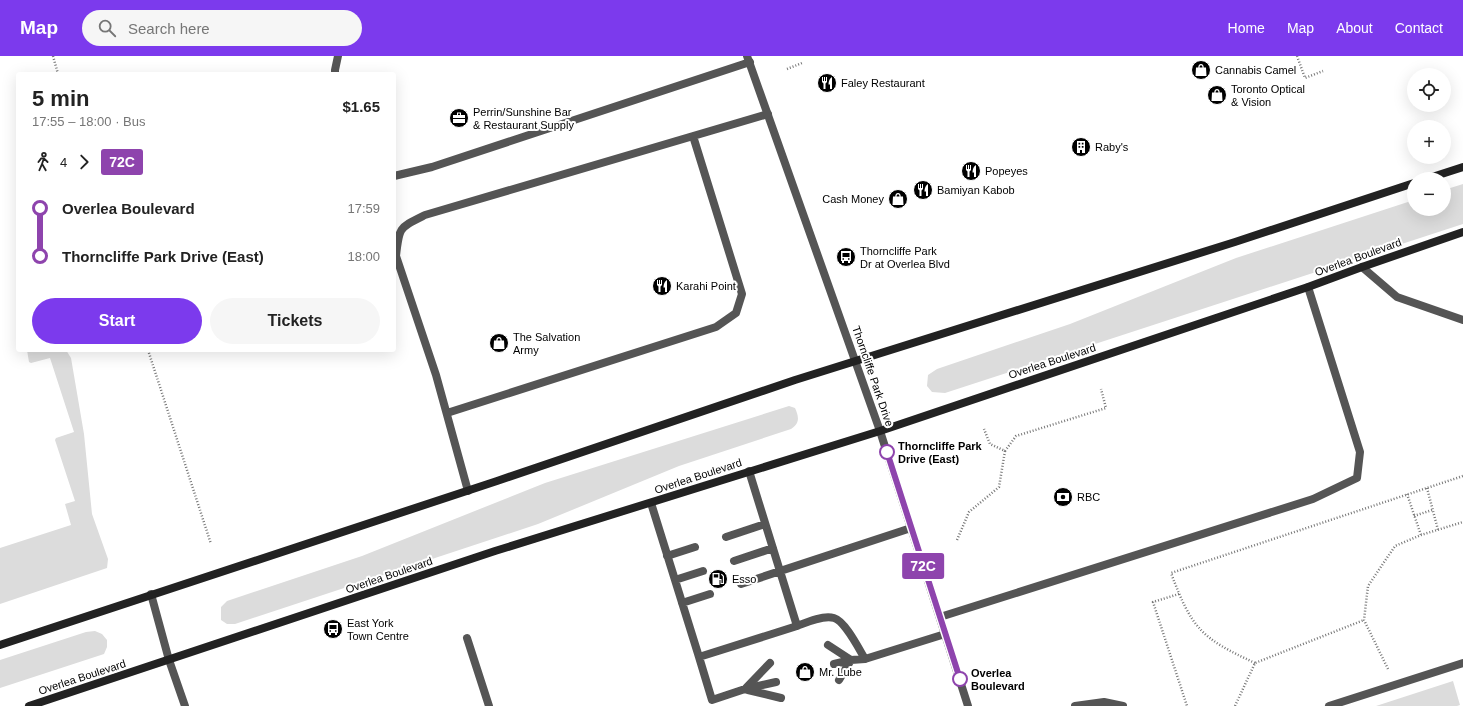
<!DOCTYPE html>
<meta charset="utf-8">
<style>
:root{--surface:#fff;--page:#f6f6f6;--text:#222;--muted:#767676;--accent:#7c3aed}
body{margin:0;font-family:Arial,sans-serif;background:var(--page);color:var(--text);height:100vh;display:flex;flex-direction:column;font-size:15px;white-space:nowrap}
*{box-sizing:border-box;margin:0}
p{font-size:13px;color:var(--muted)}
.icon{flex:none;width:22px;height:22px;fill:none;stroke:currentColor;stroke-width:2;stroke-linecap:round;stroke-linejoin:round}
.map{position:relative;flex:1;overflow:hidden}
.sheet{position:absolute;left:16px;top:16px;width:380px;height:280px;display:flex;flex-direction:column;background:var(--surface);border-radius:4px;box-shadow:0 4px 16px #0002}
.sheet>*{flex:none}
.badge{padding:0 8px;border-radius:3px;font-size:14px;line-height:26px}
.fabs{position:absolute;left:1407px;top:12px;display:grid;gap:8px}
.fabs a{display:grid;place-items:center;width:44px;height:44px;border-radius:50%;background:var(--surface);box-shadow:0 4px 16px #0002;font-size:20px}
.map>.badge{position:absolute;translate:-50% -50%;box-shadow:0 0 0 2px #fff}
.legs{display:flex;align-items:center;gap:6px;height:44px;padding:0 16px;font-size:13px}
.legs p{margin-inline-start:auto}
.headline{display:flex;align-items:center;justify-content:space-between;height:68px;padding:0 16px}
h1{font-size:22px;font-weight:700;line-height:30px}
.primary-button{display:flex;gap:8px;margin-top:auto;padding:8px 16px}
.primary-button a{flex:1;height:46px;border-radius:24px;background:var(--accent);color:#fff;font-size:16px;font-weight:700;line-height:46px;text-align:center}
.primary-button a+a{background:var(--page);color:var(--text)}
ul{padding:0 16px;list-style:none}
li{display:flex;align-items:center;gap:14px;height:48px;font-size:15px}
li i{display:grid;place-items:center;width:6px;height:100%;margin:0 5px;background:currentColor}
li i::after{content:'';width:10px;height:10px;margin:-5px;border:3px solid;border-radius:50%;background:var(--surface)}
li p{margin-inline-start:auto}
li:first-child i{background:linear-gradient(#0000 50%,currentColor 0)}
li:last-child i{background:linear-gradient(currentColor 50%,#0000 0)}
header{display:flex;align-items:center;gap:24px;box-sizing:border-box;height:56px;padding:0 20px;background:var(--accent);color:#fff}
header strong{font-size:19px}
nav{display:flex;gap:22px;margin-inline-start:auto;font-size:14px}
.search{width:280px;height:36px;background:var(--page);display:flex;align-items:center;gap:10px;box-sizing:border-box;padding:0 14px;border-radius:22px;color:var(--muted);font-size:15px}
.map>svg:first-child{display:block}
.green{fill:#dcdcdc}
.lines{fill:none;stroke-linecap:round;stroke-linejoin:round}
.path{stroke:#777;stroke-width:2.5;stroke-dasharray:1 2;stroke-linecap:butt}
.service{stroke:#555;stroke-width:8}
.tertiary{stroke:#555;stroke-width:8}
.secondary{stroke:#222;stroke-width:8}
.line-1-casing{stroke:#fff;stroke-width:9}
.line-1{stroke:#8e44ad;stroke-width:6}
.stop-1-dot{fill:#fff;stroke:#8e44ad;stroke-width:2}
.labels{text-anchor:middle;stroke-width:4;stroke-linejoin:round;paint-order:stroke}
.poi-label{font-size:11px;fill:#000;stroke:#fff;text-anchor:start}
.street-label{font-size:11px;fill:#000;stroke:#fff}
.stop-label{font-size:11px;font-weight:bold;fill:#000;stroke:#fff;text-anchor:start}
</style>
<header>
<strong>Map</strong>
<div class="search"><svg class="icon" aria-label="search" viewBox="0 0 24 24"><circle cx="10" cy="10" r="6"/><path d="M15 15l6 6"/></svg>Search here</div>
<nav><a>Home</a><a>Map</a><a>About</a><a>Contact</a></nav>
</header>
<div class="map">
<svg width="1463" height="650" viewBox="0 0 1463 650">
<rect width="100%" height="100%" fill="#fff"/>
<path class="green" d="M1463 128V168L945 337 932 336 927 330 928 319 937 313 1070 268 1236 202 1414 144V153H1444V134Z
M27 294H66L71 302 84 378 92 458 108 503 107 512 0 548V492L71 469 65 448 75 445 55 384 56 382 74 376 50 302 31 307 29 306Z
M789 350 795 352C799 361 800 367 791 373L679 410 538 468 235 568H227L221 564V551L227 545 362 500 545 427Z
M95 575 102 578 107 584V591L104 598 0 632V604L86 576Z
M1453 625 1460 649 1457 650H1376Z"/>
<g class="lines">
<path class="path" d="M53 0 58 18
M1297 0 1305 22 1323 15
M787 13 802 7
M148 294 211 488
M1005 395 1016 380 1106 352 1101 333
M1427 432 1438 474
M1407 438 1421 479
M1414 460 1432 454
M957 484 969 456 999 431 1005 395 990 388 984 373
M1179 538 1153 546 1187 650
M1255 607C1201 582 1192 573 1171 517L1463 420
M1388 613 1364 564 1368 530 1395 490 1421 479 1463 466
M1235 650 1255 607 1364 564"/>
<path class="service" d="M335 18V14L338 0
M394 120 432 111 750 6
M1362 211 1397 241 1463 264
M447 357 716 271 736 257 742 238 693 80
M468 435 436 319 396 200C399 171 399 172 425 159L768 58
M651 447 699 601 797 570 749 415
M726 481 765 468
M667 500 695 491
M734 505 773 492
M675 524 703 515
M741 528 911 472
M151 538 169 604 185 650
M682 547 710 538
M940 561 1313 443 1357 422 1360 396 1308 231
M797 570C807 566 823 559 834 562 845 565 859 593 865 603L945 578
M467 582 489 650
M828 589 851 604
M699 601 712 644 745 633 776 626
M834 608 851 604 865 603
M839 624 851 604
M746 632 770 607
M748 634 781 642
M1075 650 1104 646 1123 650
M1329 650 1463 607"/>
<path class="tertiary" d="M747 0 880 375 968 650"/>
<path class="secondary" d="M1426 123 1463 111
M0 589 497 425 795 324 1235 186 1414 127
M29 650 495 495 880 375 1308 231 1362 211 1463 176"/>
</g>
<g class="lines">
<defs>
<path id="line-1" d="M887 396 960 623"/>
</defs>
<use href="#line-1" class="line-1-casing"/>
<use href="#line-1" class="line-1"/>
</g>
<defs>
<symbol id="shop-disc" viewBox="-11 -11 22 22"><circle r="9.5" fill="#000" stroke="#fff"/><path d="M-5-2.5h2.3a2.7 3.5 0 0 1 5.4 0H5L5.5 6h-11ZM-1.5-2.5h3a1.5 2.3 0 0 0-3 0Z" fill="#fff"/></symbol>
<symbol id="restaurant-disc" viewBox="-11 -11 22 22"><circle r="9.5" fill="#000" stroke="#fff"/><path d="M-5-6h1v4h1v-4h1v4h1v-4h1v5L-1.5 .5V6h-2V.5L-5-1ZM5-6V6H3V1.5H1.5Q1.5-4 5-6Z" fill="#fff"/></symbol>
<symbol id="office-disc" viewBox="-11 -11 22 22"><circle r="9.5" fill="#000" stroke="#fff"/><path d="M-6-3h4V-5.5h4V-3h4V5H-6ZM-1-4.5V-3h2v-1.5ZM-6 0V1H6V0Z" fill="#fff"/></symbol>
<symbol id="building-disc" viewBox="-11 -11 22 22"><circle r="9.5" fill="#000" stroke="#fff"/><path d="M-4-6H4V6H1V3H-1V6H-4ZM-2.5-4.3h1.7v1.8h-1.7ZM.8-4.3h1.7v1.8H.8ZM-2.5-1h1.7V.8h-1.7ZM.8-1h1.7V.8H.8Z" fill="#fff"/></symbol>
<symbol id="bus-disc" viewBox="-11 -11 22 22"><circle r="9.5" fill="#000" stroke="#fff"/><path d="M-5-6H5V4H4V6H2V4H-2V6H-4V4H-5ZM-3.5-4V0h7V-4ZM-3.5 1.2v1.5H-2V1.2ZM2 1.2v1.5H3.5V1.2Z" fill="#fff"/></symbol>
<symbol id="bank-disc" viewBox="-11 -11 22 22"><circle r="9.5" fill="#000" stroke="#fff"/><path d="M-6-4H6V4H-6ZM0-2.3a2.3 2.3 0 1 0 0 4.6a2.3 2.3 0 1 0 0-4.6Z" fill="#fff"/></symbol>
<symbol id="fuel-disc" viewBox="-11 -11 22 22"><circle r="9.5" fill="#000" stroke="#fff"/><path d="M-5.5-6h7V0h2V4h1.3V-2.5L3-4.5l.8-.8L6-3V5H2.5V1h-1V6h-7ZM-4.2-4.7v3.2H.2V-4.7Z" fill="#fff"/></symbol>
</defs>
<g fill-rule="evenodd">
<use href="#shop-disc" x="1190" y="3" width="22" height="22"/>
<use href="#restaurant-disc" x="816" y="16" width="22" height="22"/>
<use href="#shop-disc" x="1206" y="28" width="22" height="22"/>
<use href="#office-disc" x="448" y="51" width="22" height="22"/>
<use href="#building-disc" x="1070" y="80" width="22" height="22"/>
<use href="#restaurant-disc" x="960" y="104" width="22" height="22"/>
<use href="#restaurant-disc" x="912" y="123" width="22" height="22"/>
<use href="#shop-disc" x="887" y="132" width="22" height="22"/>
<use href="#bus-disc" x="835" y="190" width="22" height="22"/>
<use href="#restaurant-disc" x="651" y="219" width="22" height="22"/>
<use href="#shop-disc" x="488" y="276" width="22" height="22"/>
<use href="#bank-disc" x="1052" y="430" width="22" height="22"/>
<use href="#fuel-disc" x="707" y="512" width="22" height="22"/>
<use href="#bus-disc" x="322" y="562" width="22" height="22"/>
<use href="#shop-disc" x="794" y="605" width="22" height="22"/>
</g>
<g class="stop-1-dot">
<circle cx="887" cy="396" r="7"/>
<circle cx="960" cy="623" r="7"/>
</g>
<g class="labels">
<g class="poi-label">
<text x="1215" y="18">Cannabis Camel</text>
<text x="841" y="31">Faley Restaurant</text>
<text x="1231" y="37">Toronto Optical<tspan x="1231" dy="13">&amp; Vision</tspan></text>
<text x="473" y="60">Perrin/Sunshine Bar<tspan x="473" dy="13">&amp; Restaurant Supply</tspan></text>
<text x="1095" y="95">Raby's</text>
<text x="985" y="119">Popeyes</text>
<text x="937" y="138">Bamiyan Kabob</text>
<text x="884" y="147" text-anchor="end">Cash Money</text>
<text x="860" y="199">Thorncliffe Park<tspan x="860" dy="13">Dr at Overlea Blvd</tspan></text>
<text x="676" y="234">Karahi Point</text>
<text x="513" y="285">The Salvation<tspan x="513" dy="13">Army</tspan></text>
<text x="1077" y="445">RBC</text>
<text x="732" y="527">Esso</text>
<text x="347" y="571">East York<tspan x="347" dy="13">Town Centre</tspan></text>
<text x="819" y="620">Mr. Lube</text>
</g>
<g class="street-label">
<text transform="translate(1358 201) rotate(-20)" y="4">Overlea Boulevard</text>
<text transform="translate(1052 305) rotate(-18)" y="4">Overlea Boulevard</text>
<text transform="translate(873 320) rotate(71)" y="4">Thorncliffe Park Drive</text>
<text transform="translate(698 420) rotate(-18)" y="4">Overlea Boulevard</text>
<text transform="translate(389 519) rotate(-19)" y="4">Overlea Boulevard</text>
<text transform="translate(82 621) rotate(-18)" y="4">Overlea Boulevard</text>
</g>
<g class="stop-label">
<text x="898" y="394">Thorncliffe Park<tspan x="898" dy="13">Drive (East)</tspan></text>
<text x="971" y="621">Overlea<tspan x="971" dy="13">Boulevard</tspan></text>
</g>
</g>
</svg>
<div class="fabs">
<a><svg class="icon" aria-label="locate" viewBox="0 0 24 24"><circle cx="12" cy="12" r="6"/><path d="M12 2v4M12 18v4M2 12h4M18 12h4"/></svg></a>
<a>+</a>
<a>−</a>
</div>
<b class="badge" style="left:923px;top:510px;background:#8e44ad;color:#fff">72C</b>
<section class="sheet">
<div class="headline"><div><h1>5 min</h1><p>17:55 – 18:00 · Bus</p></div><b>$1.65</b></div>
<div class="legs"><svg class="icon" aria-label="walk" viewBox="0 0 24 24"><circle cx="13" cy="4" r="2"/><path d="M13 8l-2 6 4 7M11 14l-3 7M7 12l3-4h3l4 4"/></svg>4<svg class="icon" aria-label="forward" viewBox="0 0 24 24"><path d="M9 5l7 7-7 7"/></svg><b class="badge" style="background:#8e44ad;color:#fff">72C</b></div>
<ul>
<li><i style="color:#8e44ad"></i><b>Overlea Boulevard</b><p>17:59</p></li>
<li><i style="color:#8e44ad"></i><b>Thorncliffe Park Drive (East)</b><p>18:00</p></li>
</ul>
<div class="primary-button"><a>Start</a><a>Tickets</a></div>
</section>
</div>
